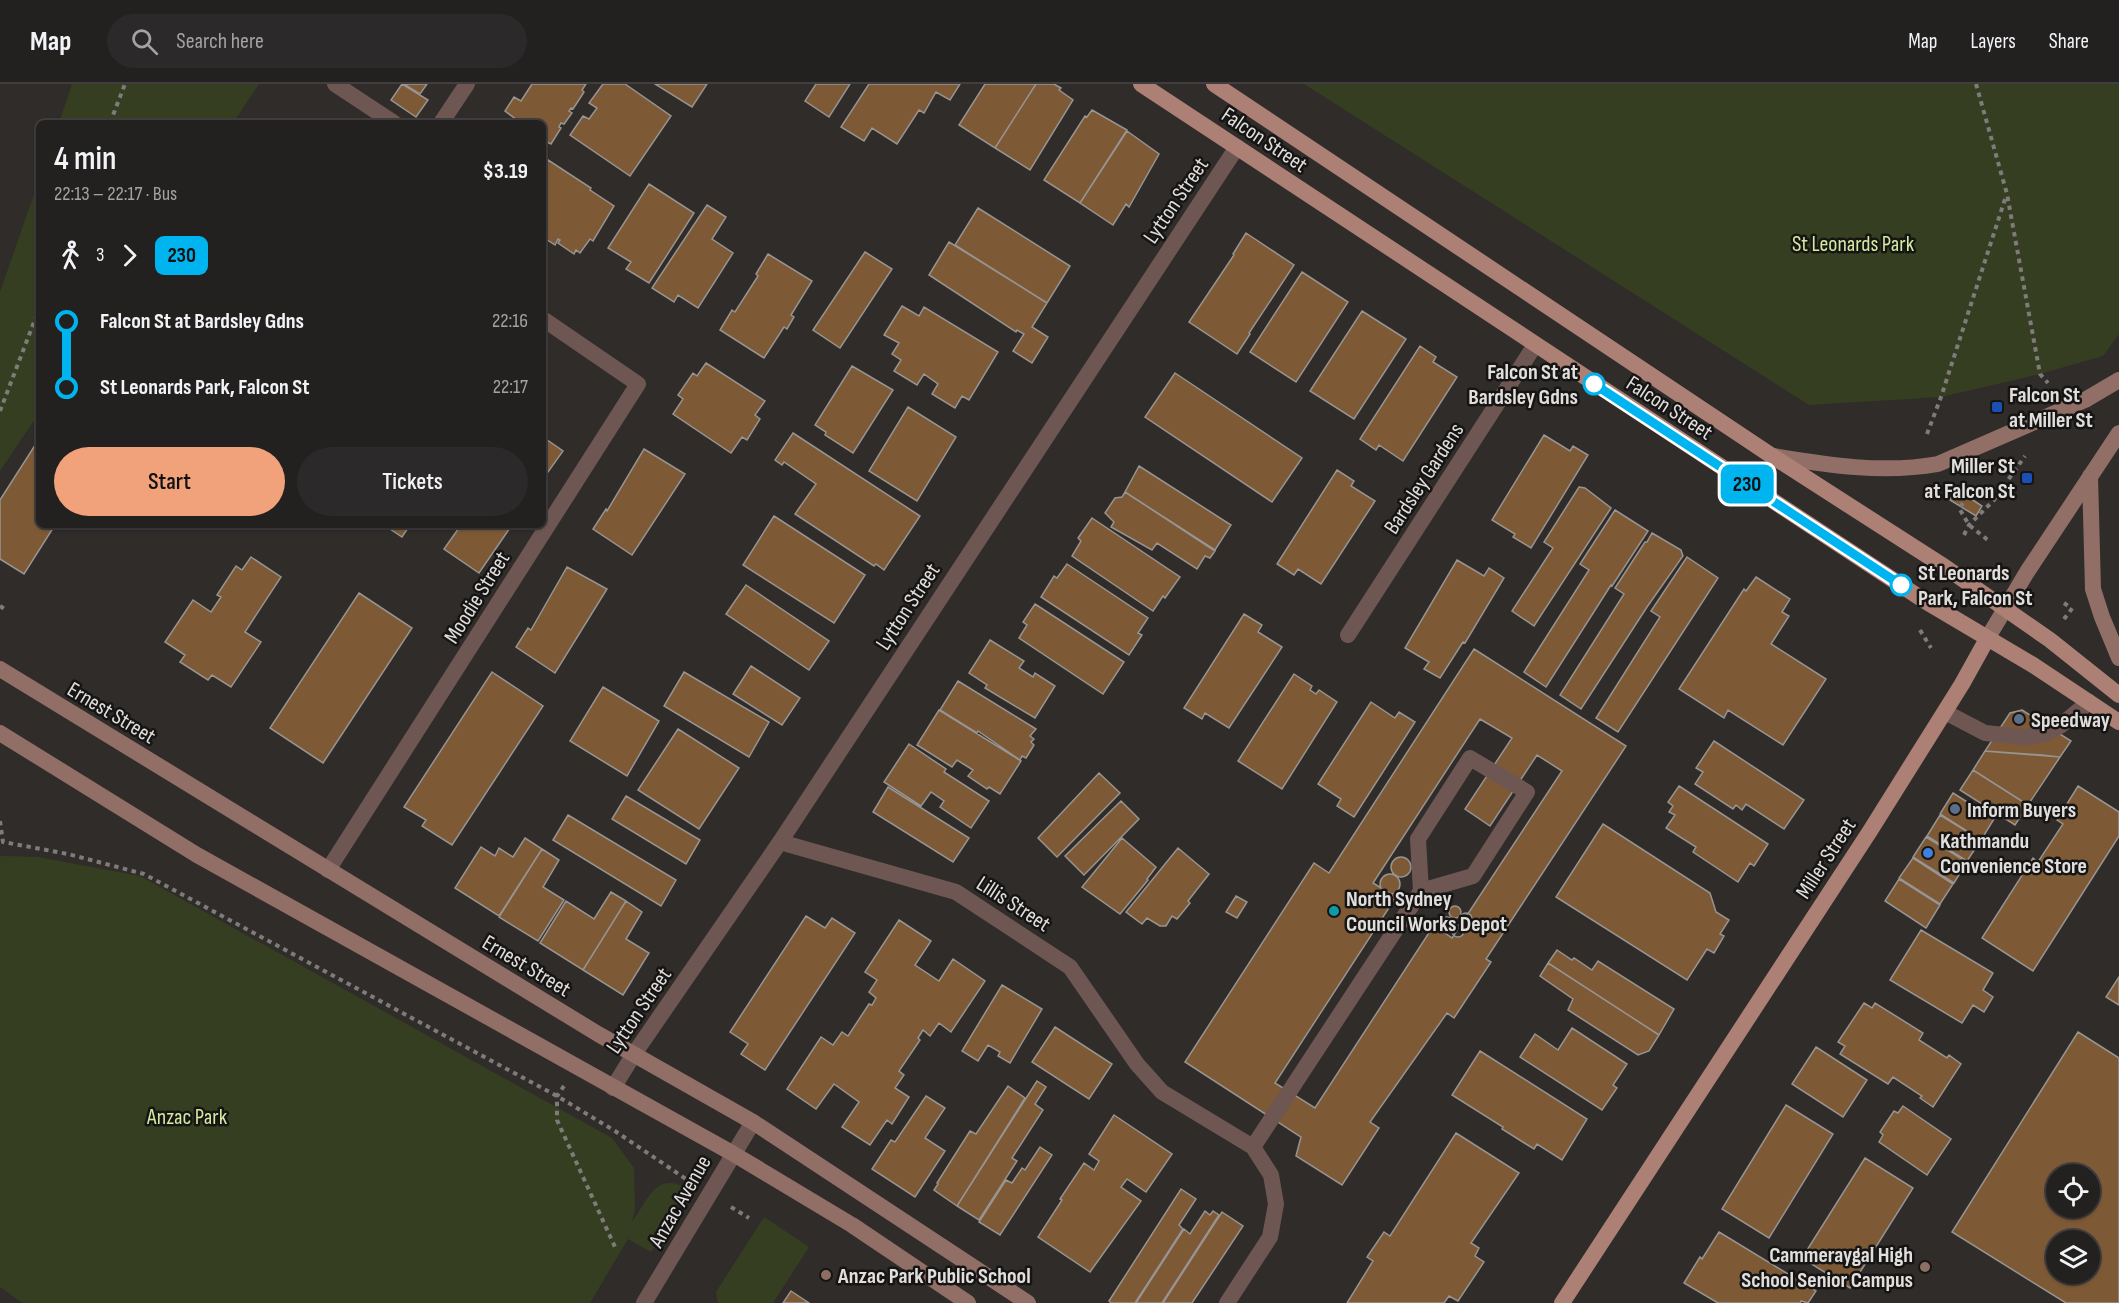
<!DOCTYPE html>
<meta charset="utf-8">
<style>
:root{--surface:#232120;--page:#2b2929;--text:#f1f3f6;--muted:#a3a3a5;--line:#403e3e;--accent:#f1a27b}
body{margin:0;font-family:"Sofia Sans Condensed",sans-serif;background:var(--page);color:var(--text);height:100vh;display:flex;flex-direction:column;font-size:22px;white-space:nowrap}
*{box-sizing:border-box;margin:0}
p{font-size:20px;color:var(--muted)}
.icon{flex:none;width:33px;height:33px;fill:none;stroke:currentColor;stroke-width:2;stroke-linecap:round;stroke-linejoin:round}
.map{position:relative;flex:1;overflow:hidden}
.sheet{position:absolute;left:36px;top:36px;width:510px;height:408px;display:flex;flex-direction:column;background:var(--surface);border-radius:9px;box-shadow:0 2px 4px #0004,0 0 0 2px var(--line)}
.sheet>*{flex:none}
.badge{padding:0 12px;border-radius:9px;font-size:21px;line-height:39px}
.buttons{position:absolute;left:2046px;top:1080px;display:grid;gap:12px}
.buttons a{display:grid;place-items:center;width:54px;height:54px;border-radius:50%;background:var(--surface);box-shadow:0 2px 4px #0004,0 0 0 2px var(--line);font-size:30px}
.map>.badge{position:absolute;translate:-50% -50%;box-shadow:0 0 0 3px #fff}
.legs{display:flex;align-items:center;gap:9px;height:66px;padding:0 18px;font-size:20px}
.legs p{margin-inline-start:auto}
.head{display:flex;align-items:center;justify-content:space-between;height:102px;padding:0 18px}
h1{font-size:33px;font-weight:600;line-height:45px}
.primary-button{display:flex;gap:12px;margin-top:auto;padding:12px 18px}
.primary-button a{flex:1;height:69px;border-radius:36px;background:var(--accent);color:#111;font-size:24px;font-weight:600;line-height:69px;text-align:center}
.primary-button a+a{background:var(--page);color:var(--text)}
ul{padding:0 18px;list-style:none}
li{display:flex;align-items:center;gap:21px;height:66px;font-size:22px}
li i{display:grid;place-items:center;width:9px;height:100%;margin:0 8px;background:currentColor}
li i::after{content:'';width:15px;height:15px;margin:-8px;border:4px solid;border-radius:50%;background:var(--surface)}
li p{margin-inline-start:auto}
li:first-child i{background:linear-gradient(#0000 50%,currentColor 0)}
li:last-child i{background:linear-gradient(currentColor 50%,#0000 0)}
header{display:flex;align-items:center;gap:36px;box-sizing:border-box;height:84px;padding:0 30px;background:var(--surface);border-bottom:2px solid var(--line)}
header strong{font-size:28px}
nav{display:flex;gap:33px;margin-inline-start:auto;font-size:21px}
.search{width:420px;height:54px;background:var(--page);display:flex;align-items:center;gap:15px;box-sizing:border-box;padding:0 21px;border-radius:33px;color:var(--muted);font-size:22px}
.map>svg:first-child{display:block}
.green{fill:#363e22}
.building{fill:#7d5936;stroke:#979491;stroke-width:1.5;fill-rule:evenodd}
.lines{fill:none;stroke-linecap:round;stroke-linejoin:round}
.path{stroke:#7e7b7a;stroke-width:4;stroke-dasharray:4.5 4.5;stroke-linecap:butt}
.service{stroke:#6e5752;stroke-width:16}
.minor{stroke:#6e5752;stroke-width:16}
.secondary{stroke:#916e66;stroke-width:16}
.primary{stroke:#ad8075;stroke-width:16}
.line-1-casing{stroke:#fff;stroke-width:14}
.line-1{stroke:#00b5ef;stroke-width:9}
.stop-1-dot{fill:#fff;stroke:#00b5ef;stroke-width:3}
.transit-dot{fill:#1a4fb4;stroke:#161514;stroke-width:2}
.service-dot{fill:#5c6f8a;stroke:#161514;stroke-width:2}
.shop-dot{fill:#3f7fe0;stroke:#161514;stroke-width:2}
.culture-dot{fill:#0f9aa8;stroke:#161514;stroke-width:2}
.education-dot{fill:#8d6e63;stroke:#161514;stroke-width:2}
.labels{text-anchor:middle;stroke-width:5;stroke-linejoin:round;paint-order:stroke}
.street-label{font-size:22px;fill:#e1dfde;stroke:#161514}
.park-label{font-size:22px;fill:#d4eaa0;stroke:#161514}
.stop-label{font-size:22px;font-weight:bold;fill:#e1dfde;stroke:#161514;text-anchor:end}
.poi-label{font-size:22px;font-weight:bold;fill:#e1dfde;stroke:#161514;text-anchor:start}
</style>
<header>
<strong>Map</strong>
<div class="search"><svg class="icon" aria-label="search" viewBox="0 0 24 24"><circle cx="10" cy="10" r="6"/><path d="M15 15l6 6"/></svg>Search here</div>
<nav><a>Map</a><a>Layers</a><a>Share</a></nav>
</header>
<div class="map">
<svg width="2119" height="1219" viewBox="0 0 2119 1219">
<rect width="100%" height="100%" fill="#2f2c2a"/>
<path class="green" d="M72 0H259L233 39H59Z
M1304 0H2119V250L2103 272 2040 290 1941 313 1809 321Z
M39 96V329L0 387V208Z
M0 772 38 773 140 792 612 1054 634 1084 635 1125 632 1138C648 1117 655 1086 687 1105L652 1162 655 1163 651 1168 628 1155 590 1219H22L0 1203Z
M764 1133 809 1163 773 1219H718L716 1208Z"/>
<path class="building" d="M402 0 428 16 416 33 391 16Z
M404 0H427L420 10Z
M532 0H586L582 6 584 8 573 25 571 24 569 27 572 29 564 40 561 39 559 43 561 44 551 60 543 56V39H521L505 27 514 13 521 17Z
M603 0H625L671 32 630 92 570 51 583 32 589 35 597 24 589 19Z
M655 0H707L692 23Z
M816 0H850L829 33 805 17Z
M869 0H960L950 16 936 8 924 29 919 26 897 60 872 44 864 57 841 43Z
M985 0H1036L995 64 959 41Z
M1036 0H1054L1061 4 1059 6 1073 16 1030 86 995 64Z
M1092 26 1127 46 1080 119 1044 96 1085 32 1087 33Z
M1127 47 1159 70 1129 123 1126 120 1113 141 1080 119Z
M548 76 591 104 590 106 614 122 593 157 590 155 580 169 576 166 574 170 558 159 560 156 558 155 555 161 543 153V84Z
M649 100 694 129 649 199 626 185 631 178 608 164Z
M707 121 726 133 712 155 733 169 698 224 678 211 674 218 652 204Z
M978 124 1070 182 1047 219 955 161Z
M1246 149 1294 181 1249 249 1250 250 1237 270 1189 238 1234 171 1233 170Z
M949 158 1047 219 1032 243 1048 253 1032 279 1013 267 1024 250 1017 246 1016 248 929 191Z
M865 168 892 185 840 264 813 246Z
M768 170 812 197 791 231 794 233 787 245 784 243 764 274 720 246 732 226 735 228 758 192 756 190Z
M1302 188 1348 218 1296 298 1250 268Z
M902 222 919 232 924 223 998 268 969 316 962 312 955 324 932 310 938 300 924 290 917 301 894 287 901 276 892 270 899 259 884 251Z
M1362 227 1406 255 1354 335 1310 307Z
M1420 262 1436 273 1433 278 1457 293 1403 377 1379 361 1376 366 1360 355Z
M706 279 765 317 755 331 760 335 747 356 742 353 731 369 673 330 683 315 678 311 693 289 697 292Z
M852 282 893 306 853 369 825 351 826 348 815 341Z
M1175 289 1302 374 1272 418 1145 333Z
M908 323 956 353 917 417 869 387Z
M793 349 920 432 884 486 876 480 874 482 795 430 816 400 784 378 782 381 775 376Z
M1544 351 1570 367 1573 362 1588 371 1531 464 1513 453 1515 450 1492 436Z
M543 353 563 367 543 395Z
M39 355V441H55L24 490 0 475V416Z
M644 365 685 390 632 471 593 445 606 425 607 427Z
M1139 382 1231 441 1215 466 1125 408Z
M1337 386 1354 397 1351 402 1375 417 1321 500 1298 485 1294 491 1277 480Z
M1579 403 1585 404 1611 424 1534 542 1512 527 1553 464 1544 458Z
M1956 405 1982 422 1976 432 1950 416Z
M1125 408 1215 467 1210 474 1205 472 1197 485 1157 459 1152 466 1111 443 1114 438 1105 429 1115 414 1122 413Z
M1615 426 1648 447 1612 502 1611 501 1546 603 1524 588 1589 486 1580 480Z
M774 432 865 491 834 539 743 481Z
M1092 434 1180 493 1165 514 1163 512 1153 527 1072 472 1081 457 1078 454Z
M384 441H410L402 453Z
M461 441H512L479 489 444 465Z
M1652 449 1681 466 1683 472 1647 523 1581 625 1560 611 1624 510 1615 504 1645 458H1647Z
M251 473 281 493 245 548 261 558 231 603 212 591 208 596 180 578 185 571 165 558 193 516 211 528 221 513 217 511 236 482 242 486Z
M1687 473 1718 494 1618 648 1596 634 1660 533 1651 527Z
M1457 476 1484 492 1489 484 1504 494 1465 559 1463 558 1440 594 1424 585 1429 578 1405 564Z
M1067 480 1148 534 1138 549 1142 551 1129 571 1041 513 1054 492 1057 494Z
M567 483 607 505 555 589 516 563 528 544 531 546Z
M1756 493 1790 515 1782 528 1789 532 1771 560 1826 595 1783 661 1728 626 1724 634 1679 605 1744 505 1746 507Z
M746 501 829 557 809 586 726 530Z
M359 509 412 544 323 679 270 644Z
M1035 520 1124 578 1103 610 1019 554 1027 541 1023 538Z
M1244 530 1262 541 1258 548 1282 563 1229 644 1205 629 1202 635 1184 624Z
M990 556 1024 577 1019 584 1033 593 1035 589 1055 602 1035 634 985 604 987 601 969 589Z
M1474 565 1626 662 1486 875 1491 878 1454 934 1447 929 1370 1038 1379 1044 1342 1101 1296 1072 1301 1053 1185 978 1314 779 1329 789ZM1480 635 1512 654 1465 725 1490 742 1537 671 1562 687 1452 854 1434 841 1315 1024 1275 999 1396 813 1373 799Z
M751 582 800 614 782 641 733 610Z
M492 588 543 622 452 761 422 742 426 736 404 723Z
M684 588 769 638 749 673 664 622Z
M1294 590 1312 602 1310 606 1316 610 1319 606 1337 618 1282 705 1238 677Z
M958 597 1036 645 1030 652 1034 655 1031 658 1034 661 1026 674 1022 672 1020 676 978 647 977 649 940 626Z
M603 603 659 637 627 692 570 657Z
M1371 618 1395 634 1399 628 1415 638 1354 733 1337 722 1341 715 1318 700Z
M939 626 1021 677 1000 710 989 703 987 705 968 692 973 686 957 676 952 683 917 661Z
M2022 626 2071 657 2060 673 1985 667 2010 629Z
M678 645 739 684 699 745 638 706Z
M1714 657 1804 716 1784 745 1746 720 1742 726 1736 721 1733 725 1695 700 1703 688 1696 684Z
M909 660 946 685 944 688 989 717 971 744 940 723 944 717 931 708 921 722 884 698Z
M1985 667 2042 671 2060 673 2028 721 1973 686Z
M1973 686 2028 721 2015 741 1960 706Z
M1099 689 1120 709 1057 773 1038 754Z
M1679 702 1768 760 1754 782 1750 779 1738 798 1693 768 1696 763 1666 744 1675 731 1669 728 1673 722 1668 718Z
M2078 702 2119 728V752L2033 887 1982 854 2033 774 2038 778 2063 740 2057 736Z
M888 703 969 754 953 778 873 728Z
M1953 709 1994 735 1981 756 1940 730Z
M626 712 700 756 686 780 612 735Z
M1121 717 1139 735 1084 791 1065 772Z
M568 731 676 796 661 822 553 756Z
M1940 731 1981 756 1967 777 1927 752Z
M1603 740 1710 809 1716 828 1729 836 1720 850 1724 852 1714 869 1707 865 1687 896 1556 813Z
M1926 753 1967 778 1954 799 1913 773Z
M525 754 542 765 499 832 455 804 481 763 495 772 499 764 513 773Z
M1122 754 1156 783 1147 795 1148 796 1120 830 1082 803Z
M1178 764 1209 790 1188 817 1190 819 1177 835 1172 832 1166 842H1160L1147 834 1142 840 1126 828Z
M542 765 559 776 543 803 564 816 538 857 499 833Z
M1391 783a10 10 0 1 1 20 0a10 10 0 1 1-20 0Z
M1913 774 1953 800 1940 820 1899 794Z
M1380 800a10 10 0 1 1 20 0a10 10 0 1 1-20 0Z
M1899 795 1940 821 1926 844 1885 817Z
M611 808 626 817 583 886 540 859 566 817 594 835Z
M1236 812 1247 818 1237 834 1226 828Z
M626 817 642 828 626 855 649 869 623 911 583 886Z
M1449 828a6 6 0 1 1 12 0a6 6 0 1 1-12 0Z
M1460 835a6 6 0 1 1 12 0a6 6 0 1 1-12 0Z
M806 832 825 844 832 834 855 849 765 986 741 970 748 960 730 948Z
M1441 839a6 6 0 1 1 12 0a6 6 0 1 1-12 0Z
M899 836 931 857 915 881 939 897 953 875 985 897 951 948 939 939 930 952 923 946 918 954 920 956 899 987 904 991 895 1004 909 1013 892 1040 887 1036 870 1061 842 1043 859 1018 834 1000 816 1025 787 1005 821 953 833 961 842 948 848 952 869 920 872 921 876 914 869 908 877 896 865 888Z
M1452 847a6 6 0 1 1 12 0a6 6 0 1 1-12 0Z
M1921 846 1993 889 1983 906 1993 913 1984 928 1973 921 1962 939 1890 896Z
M1557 866 1572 876 1574 874 1592 886 1598 877 1674 925 1659 951 1548 879Z
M1548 879 1659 951 1649 967 1638 971 1568 926 1573 915 1540 892Z
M2119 893V921L2106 913Z
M1002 901 1042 925 1010 979 998 972 1000 968 988 961 978 977 962 967Z
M1864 919 1872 924 1875 919 1923 949 1919 956 1947 974 1949 971 1961 980 1933 1023 1920 1014 1922 1012 1893 993 1888 1000 1840 970 1845 962 1838 958Z
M1055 943 1112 980 1089 1015 1032 978Z
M1572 944 1627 980 1613 1001 1617 1004 1602 1026 1520 973 1535 950 1558 966Z
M2078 948 2119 974V1219H2066L1952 1148ZM2056 1090H2090V1124H2056ZM2056 1156H2090V1190H2056Z
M1816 963 1867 996 1843 1033 1792 1000Z
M1480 967 1587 1035 1562 1076 1537 1060 1534 1065 1502 1045 1503 1043 1452 1011Z
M1037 997 1046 1003 1035 1020 1043 1026 1012 1074 1017 1077 979 1136 957 1122Z
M1008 1002 1025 1014 957 1122 934 1106 938 1100 937 1099 970 1047 976 1050Z
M926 1012 945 1024 925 1054 945 1067 915 1113 872 1085 891 1056 895 1058Z
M1786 1021 1833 1050 1769 1154 1722 1125Z
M1903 1022 1951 1055 1927 1091 1879 1058 1883 1051 1880 1048 1894 1027 1898 1029Z
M1114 1031 1172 1070 1146 1108 1127 1095 1121 1103 1141 1117 1090 1188 1038 1153 1062 1116 1060 1115 1084 1079 1094 1086 1099 1077 1089 1070Z
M1456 1049 1519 1089 1471 1159 1479 1164 1475 1172 1484 1178 1458 1217 1449 1212 1444 1219H1347L1373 1177 1367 1173 1384 1148 1390 1152Z
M1040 1063 1052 1071 1000 1151 979 1138 1006 1096 1012 1099 1022 1084 1025 1086Z
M1865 1074 1913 1104 1850 1204 1802 1174Z
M1181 1105 1196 1115 1179 1141 1183 1145 1135 1219H1111L1109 1217Z
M1205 1127 1210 1131 1213 1127 1219 1131 1162 1219H1136L1184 1145 1190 1150Z
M1222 1128 1243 1142 1192 1219H1163Z
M1719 1148 1816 1207 1808 1219 1801 1217 1800 1219H1718L1684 1199 1700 1173 1702 1175Z
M791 1207 809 1219H783Z"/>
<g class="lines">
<path class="path" d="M1976 0 2007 110 2040 290 2048 299
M110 39 125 0
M0 327 39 225
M1927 350 1941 313 2006 112
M1963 419 1959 424 1969 441 1989 457
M1964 451 1969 441 1994 416 2025 372
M2064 519 2071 524
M0 522 6 526
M2064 535 2074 522
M1920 546 1931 564
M0 737 3 758 68 770 144 790 557 1012 615 1047 689 1097
M564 1002 557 1012V1036L615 1163
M731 1123 749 1134"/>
<path class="service" d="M1945 628 1985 649 2025 653 2045 650 2060 642 2089 618
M780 758 956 808 1070 883 1137 980 1162 1008 1253 1063 1271 1091 1276 1120 1270 1153 1227 1219
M1253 1063 1421 807 1418 755 1470 674 1527 708 1473 792 1421 807"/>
<path class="minor" d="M335 0 394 39
M441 39 467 0
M1348 551 1535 261
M328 786 638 300 543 235
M613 1004 634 970 780 758 1237 63
M644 1219 753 1038"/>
<path class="secondary" d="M1773 372C1827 381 1883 390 1938 380L2085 316 2119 296
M2090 392 2093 505 2102 533 2119 574
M1987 555 2027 488 2119 349
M0 585 598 950 753 1038 1028 1219
M0 649 197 771 732 1069 852 1141 968 1219"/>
<path class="primary" d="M1141 0 1925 517 2033 581 2119 638
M1214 0 1772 372 1945 483 2050 556 2119 611
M1562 1219 1870 747 1962 600 1987 555"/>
</g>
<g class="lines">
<defs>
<path id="line-1" d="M1594 300 1901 501"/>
</defs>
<use href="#line-1" class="line-1-casing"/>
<use href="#line-1" class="line-1"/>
</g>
<g class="stop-1-dot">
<circle cx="1594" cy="300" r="10"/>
<circle cx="1901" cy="501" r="10"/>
</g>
<g class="transit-dot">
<rect x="1991" y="317" width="12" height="12" rx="3"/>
<rect x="2021" y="388" width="12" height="12" rx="3"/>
</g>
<g class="service-dot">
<circle cx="2019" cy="635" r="6"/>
<circle cx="1955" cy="725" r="6"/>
</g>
<circle class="shop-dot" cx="1928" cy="769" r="6"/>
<circle class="culture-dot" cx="1334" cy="827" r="6"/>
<g class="education-dot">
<circle cx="1925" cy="1183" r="6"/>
<circle cx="826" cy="1191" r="6"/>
</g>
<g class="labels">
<g class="street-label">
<text transform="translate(1265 55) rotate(34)" y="8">Falcon Street</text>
<text transform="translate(1175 116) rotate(-56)" y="8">Lytton Street</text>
<text transform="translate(1670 323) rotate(33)" y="8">Falcon Street</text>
<text transform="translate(1423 394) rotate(-57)" y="8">Bardsley Gardens</text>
<text transform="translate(476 513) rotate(-58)" y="8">Moodie Street</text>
<text transform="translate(907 522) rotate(-57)" y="8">Lytton Street</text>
<text transform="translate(112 628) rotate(31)" y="8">Ernest Street</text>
<text transform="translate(1825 774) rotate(-57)" y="8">Miller Street</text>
<text transform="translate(1014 819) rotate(33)" y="8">Lillis Street</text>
<text transform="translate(527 881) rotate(31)" y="8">Ernest Street</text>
<text transform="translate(638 926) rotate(-56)" y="8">Lytton Street</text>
<text transform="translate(679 1117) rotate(-60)" y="8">Anzac Avenue</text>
</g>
<g class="park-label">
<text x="1853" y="167">St Leonards Park</text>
<text x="187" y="1040">Anzac Park</text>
</g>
<g class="stop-label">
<text x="1578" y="295">Falcon St at<tspan x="1578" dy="25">Bardsley Gdns</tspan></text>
<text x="1918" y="496" text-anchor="start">St Leonards<tspan x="1918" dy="25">Park, Falcon St</tspan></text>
</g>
<g class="poi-label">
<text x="2009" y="318">Falcon St<tspan x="2009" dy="25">at Miller St</tspan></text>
<text x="2015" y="389" text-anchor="end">Miller St<tspan x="2015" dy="25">at Falcon St</tspan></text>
<text x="2031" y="643">Speedway</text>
<text x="1967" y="733">Inform Buyers</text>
<text x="1940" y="764">Kathmandu<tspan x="1940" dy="25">Convenience Store</tspan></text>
<text x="1346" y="822">North Sydney<tspan x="1346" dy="25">Council Works Depot</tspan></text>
<text x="1913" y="1178" text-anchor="end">Cammeraygal High<tspan x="1913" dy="25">School Senior Campus</tspan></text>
<text x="838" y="1199">Anzac Park Public School</text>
</g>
</g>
</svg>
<div class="buttons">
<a><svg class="icon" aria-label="locate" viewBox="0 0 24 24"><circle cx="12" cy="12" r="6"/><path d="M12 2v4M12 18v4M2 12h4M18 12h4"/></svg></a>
<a><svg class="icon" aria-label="layers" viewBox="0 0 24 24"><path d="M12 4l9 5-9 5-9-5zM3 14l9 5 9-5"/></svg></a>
</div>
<b class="badge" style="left:1747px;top:400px;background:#00b5ef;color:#111">230</b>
<section class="sheet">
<div class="head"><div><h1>4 min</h1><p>22:13 – 22:17 · Bus</p></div><b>$3.19</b></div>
<div class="legs"><svg class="icon" aria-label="walk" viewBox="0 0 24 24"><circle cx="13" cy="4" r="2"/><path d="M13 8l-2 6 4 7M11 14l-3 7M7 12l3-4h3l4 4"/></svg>3<svg class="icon" aria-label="forward" viewBox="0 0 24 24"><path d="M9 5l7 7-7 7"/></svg><b class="badge" style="background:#00b5ef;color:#111">230</b></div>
<ul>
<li><i style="color:#00b5ef"></i><b>Falcon St at Bardsley Gdns</b><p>22:16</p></li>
<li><i style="color:#00b5ef"></i><b>St Leonards Park, Falcon St</b><p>22:17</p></li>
</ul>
<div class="primary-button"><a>Start</a><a>Tickets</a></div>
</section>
</div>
